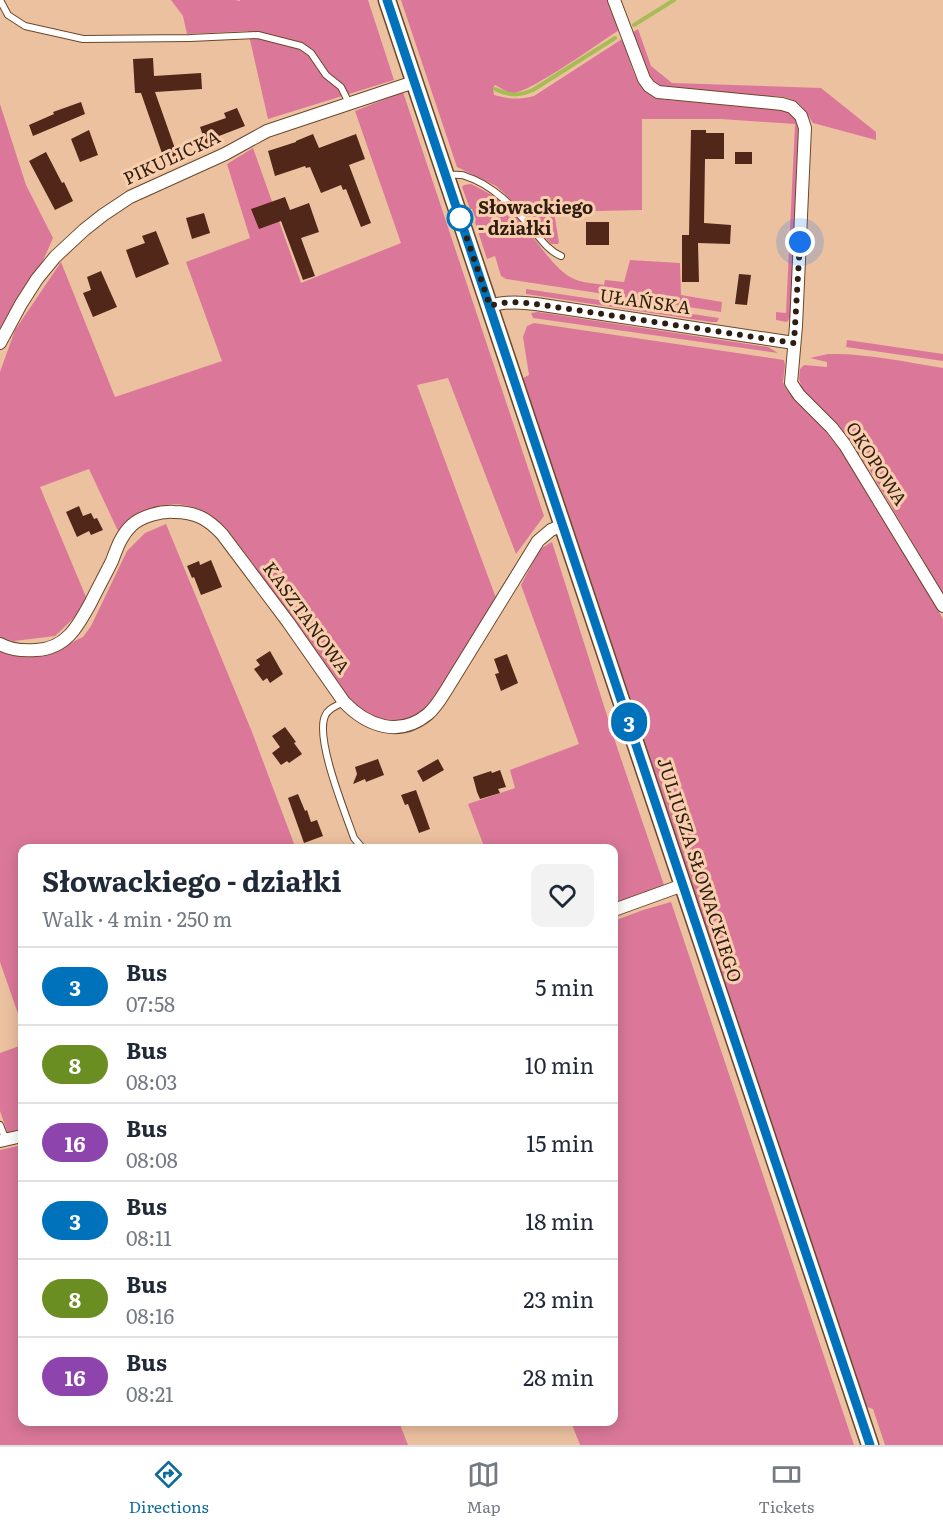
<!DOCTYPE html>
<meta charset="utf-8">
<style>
:root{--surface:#fff;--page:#f2f2f3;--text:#1f2937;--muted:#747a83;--line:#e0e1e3;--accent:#106b9a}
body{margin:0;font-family:Literata,serif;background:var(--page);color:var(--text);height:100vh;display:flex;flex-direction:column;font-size:22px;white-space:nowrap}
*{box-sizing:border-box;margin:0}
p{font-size:20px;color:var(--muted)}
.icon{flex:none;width:33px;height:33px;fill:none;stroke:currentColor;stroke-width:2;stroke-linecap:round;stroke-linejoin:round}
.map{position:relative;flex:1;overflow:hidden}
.panel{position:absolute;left:18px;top:844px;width:600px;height:582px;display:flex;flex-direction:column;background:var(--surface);border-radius:12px;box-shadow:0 3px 15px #0003}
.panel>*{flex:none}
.badge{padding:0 12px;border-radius:20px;font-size:21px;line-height:39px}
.you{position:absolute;width:30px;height:30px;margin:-15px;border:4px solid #fff;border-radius:50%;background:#1a73e8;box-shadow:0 0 0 9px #1a73e833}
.map>.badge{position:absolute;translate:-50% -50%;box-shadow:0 0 0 3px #fff}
.round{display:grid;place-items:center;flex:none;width:63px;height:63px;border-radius:12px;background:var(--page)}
.headline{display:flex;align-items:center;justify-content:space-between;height:102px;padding:0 24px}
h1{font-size:28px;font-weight:700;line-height:45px}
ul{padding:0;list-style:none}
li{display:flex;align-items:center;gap:18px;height:78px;padding:0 24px;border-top:2px solid var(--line)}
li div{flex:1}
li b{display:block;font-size:22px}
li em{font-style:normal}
li .badge{min-width:66px;font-weight:700;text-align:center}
.dock{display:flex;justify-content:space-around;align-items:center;height:84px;border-top:2px solid var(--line);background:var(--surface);font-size:16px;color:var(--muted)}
.dock a{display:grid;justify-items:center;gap:3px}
.dock .on{color:var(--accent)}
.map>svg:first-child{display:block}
.green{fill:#db789a}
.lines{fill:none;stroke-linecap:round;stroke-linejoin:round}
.stream{stroke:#a7bc55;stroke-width:4}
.building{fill:#502719}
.lane-casing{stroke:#6b4729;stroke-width:8}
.street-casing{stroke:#6b4729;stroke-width:14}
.secondary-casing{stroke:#6b4729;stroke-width:19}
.lane{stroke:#fff;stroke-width:6}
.street{stroke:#fff;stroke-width:12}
.secondary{stroke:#fff;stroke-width:16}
.line-casing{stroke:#fff;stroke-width:14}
.line{stroke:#0072bc;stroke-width:9}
.walk{stroke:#2e1e11;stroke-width:6;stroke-dasharray:0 10.8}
.stop-dot{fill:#fff;stroke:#0072bc;stroke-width:3}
.labels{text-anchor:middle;stroke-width:6;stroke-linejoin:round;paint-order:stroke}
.street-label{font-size:18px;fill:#2e1e11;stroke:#f9cead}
.stop-label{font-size:18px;font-weight:bold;fill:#2e1e11;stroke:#f9cead;text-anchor:start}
</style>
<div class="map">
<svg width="943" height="1445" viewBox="0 0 943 1445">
<rect width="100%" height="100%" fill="#ecc1a0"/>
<path class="green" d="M171 0H235L240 1V0H368L394 80 268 119 248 31 187 34 183 16Z
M401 0H608L619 30C602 41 527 95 512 93 507 93 500 87 495 85L493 88 494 95C510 99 517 100 534 96L622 39C633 66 634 96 668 100L780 109C792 113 798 120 800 132L791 316 787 322 776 320V312L786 313 795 124 721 119H642V210L554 212 559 242 558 244H551L506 195 496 186 457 167Z
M638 29 651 66 672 83 821 88 876 132V140L813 123C808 116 803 105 795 101 784 94 770 97 758 96 726 93 695 90 663 87 645 80 638 50 632 33Z
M403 92 544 516 516 554 448 378 417 385 496 598 426 710C411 720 395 725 377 719 368 717 359 710 352 705L227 529C221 524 215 518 209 514 176 495 142 505 118 531L89 469 40 487 86 597 79 613 55 636 14 641 0 638V372L15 330 61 262 115 397 222 361 186 262 250 238 227 164 253 148 301 283 401 243 355 111Z
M0 104 26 185 53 238 37 274 0 329Z
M471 184C485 191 499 198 510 209 529 227 550 267 572 278 582 283 593 283 604 285L605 280 624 282 630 260 680 263 681 295 722 302 721 312 506 279 501 276 495 256 487 259 475 222 476 220 472 209H470L462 187 464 185Z
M526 289 719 318 717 322H711L526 294Z
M538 312 768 347 778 353 533 318 531 313Z
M534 323 784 360 785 365 783 382 786 389 791 395 798 399 816 419 854 467 943 619V1445H885L873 1409 867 1407 523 378 529 375 523 337 527 326Z
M847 340 943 354V361L846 347Z
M828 354C867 353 905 362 943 368V594L869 469 844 436 803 391 799 379 800 369 804 365 827 367V362L810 358Z
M166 524 252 732 296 849H22V1025L0 962V649L68 644 83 637 91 626 127 551 145 533Z
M552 542 617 747 664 885 638 897 614 905V849H485L468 804 515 788 510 770 579 744 521 585 540 549Z
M671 902 854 1445H580L571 1422H614V921L643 910Z
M22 1045V1130L8 1134 0 1111V1053Z
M22 1145V1422H399L408 1445H0V1150Z"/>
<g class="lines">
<path class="stream" d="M634 25 674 0
M495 89C510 96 518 96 533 90L615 38"/>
</g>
<path class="building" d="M153 58 154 76 201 73 202 89 155 92 178 157 165 162 141 93H135L133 59Z
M81 102 85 114 33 136 29 125 54 114 53 112Z
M237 108 245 126 219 136 221 142 207 147 200 127 226 118 224 113Z
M89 130 98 155 80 162 71 139Z
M691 130H706V133H724V159H705L704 223 731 225 730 244 698 243 699 282H682V235H689Z
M313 134 319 148 356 134 365 159 349 165 371 223 361 227 346 189 343 190 341 185 321 193 310 167 306 168 305 166 275 176 268 151 296 142V141Z
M46 152 62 183 64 182 73 201 55 210 29 161Z
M735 152H752V164H735Z
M285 197 290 210 309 203 319 232 301 238 315 276 303 280 281 221 259 229 251 209Z
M204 213 210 233 192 239 186 218Z
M586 222H609V245H586Z
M156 231 169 264 136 278 126 250 145 243 142 236Z
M101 271 117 307 93 317 83 293 91 290 87 277Z
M739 274 751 275 747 305 735 304Z
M79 506 83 516 91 513 94 519 97 518 103 530 91 535 89 531 77 537 66 512Z
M211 560 222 587 201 595 194 577 192 578 187 566 199 561 200 565Z
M270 651 283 674 270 683 267 678 263 681 254 669 260 665 256 660Z
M507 654 518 683 501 691 495 674 499 673 494 659Z
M285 727 296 742 294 743 302 754 289 763 287 761 281 765 272 753 280 747 272 736Z
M378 759 384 775 366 782 365 779 353 784 357 774 355 767Z
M438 759 444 770 423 782 417 771Z
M500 770 506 787 498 789 500 793 480 799 477 792 473 777 491 771 492 773Z
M416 790 430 829 419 833 408 804 405 805 401 795Z
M298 794 305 811 307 810 311 822 317 820 323 836 304 843 288 798Z"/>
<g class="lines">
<defs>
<path id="lane" d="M0 0 8 15 25 26 83 39 190 38 258 35 301 46 311 53 326 75 341 87 349 103
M447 175C453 175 460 174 465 176 494 185 515 209 534 231 542 241 549 251 561 256
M343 702C337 706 328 708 325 716 315 739 345 812 354 838L363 849
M0 1125 6 1140"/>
<path id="street" d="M614 0 644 79 649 86 658 92 782 104 792 107 801 116 805 128 796 326 791 383 799 395 832 428 845 445 943 606
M490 306C504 301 521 302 536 304L794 343
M0 343 21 304 37 279 55 257 84 230 103 215 130 197 225 154 267 131 414 82
M0 644C11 650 24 651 36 650 66 649 78 626 91 602 98 588 105 575 112 561 117 548 121 535 132 525 142 516 161 511 174 512 196 512 208 519 222 534L288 622 344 702C367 726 399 738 428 714 435 708 440 700 445 692L538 541 551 530 563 525
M614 910 683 885
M0 1141 22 1136"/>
<path id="secondary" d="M387 0 870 1445"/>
</defs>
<use href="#lane" class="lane-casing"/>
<use href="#street" class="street-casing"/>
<use href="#secondary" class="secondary-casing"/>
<use href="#lane" class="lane"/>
<use href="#street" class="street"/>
<use href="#secondary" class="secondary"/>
</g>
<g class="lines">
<defs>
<path id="line" d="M387 0 870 1445"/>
</defs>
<use href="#line" class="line-casing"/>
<use href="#line" class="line"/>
<path class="walk" d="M460 218 490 306C504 301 521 302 536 304L794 343 800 242"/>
</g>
<circle class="stop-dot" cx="460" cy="218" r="12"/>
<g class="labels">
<g class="street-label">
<text transform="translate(172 158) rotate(-25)" y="6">PIKULICKA</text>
<text transform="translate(645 302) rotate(8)" y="6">UŁAŃSKA</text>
<text transform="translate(876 464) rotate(57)" y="6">OKOPOWA</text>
<text transform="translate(306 618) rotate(54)" y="6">KASZTANOWA</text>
<text transform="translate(699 870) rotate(72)" y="6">JULIUSZA SŁOWACKIEGO</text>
</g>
<g class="stop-label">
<text x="478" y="214">Słowackiego<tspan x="478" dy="21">- działki</tspan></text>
</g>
</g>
</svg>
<div class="you" style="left:800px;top:242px"></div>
<b class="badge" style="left:629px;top:722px;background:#0072bc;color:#fff">3</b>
<section class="panel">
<div class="headline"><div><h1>Słowackiego - działki</h1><p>Walk · 4 min · 250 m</p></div><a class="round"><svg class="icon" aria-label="heart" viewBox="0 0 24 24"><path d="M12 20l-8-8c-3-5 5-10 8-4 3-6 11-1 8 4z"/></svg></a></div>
<ul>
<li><span class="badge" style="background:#0072bc;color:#fff">3</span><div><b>Bus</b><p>07:58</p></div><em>5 min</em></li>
<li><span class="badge" style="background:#6b8e23;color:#fff">8</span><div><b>Bus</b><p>08:03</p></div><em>10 min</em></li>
<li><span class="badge" style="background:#8e44ad;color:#fff">16</span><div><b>Bus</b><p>08:08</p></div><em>15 min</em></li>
<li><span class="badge" style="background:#0072bc;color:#fff">3</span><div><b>Bus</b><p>08:11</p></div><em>18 min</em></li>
<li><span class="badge" style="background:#6b8e23;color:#fff">8</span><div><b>Bus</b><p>08:16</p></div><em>23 min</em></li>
<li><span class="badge" style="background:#8e44ad;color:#fff">16</span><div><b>Bus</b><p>08:21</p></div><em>28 min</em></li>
</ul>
</section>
</div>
<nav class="dock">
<a class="on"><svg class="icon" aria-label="directions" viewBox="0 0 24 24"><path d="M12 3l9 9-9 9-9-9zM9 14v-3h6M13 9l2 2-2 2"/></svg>Directions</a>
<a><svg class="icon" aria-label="map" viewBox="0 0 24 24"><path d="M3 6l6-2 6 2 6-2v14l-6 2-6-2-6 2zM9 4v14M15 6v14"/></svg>Map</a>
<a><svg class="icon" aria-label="tickets" viewBox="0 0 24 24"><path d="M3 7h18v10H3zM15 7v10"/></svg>Tickets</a>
</nav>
